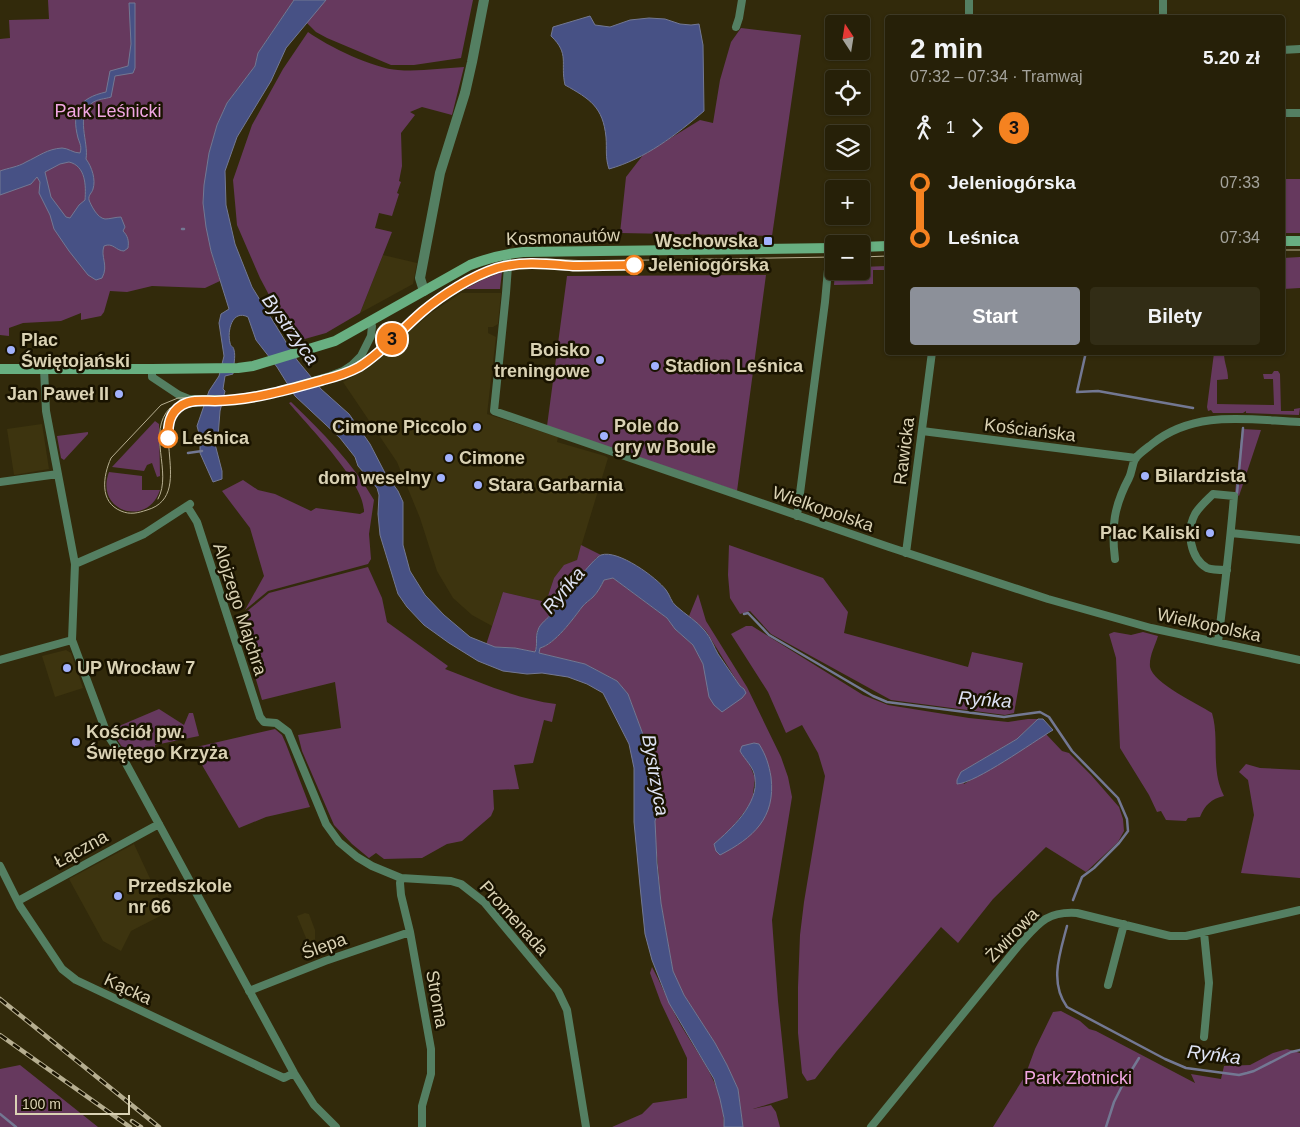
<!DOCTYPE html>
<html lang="pl">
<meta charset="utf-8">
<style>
:root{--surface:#262008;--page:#322d16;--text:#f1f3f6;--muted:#a4a39c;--line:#423e29;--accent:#8c9099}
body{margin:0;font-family:Helvetica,sans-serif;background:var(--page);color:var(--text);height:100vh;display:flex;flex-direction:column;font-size:19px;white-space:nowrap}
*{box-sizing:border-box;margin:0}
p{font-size:16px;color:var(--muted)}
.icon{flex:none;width:28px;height:28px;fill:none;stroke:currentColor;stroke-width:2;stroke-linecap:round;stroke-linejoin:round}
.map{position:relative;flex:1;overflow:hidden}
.drawer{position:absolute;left:885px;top:15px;width:400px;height:340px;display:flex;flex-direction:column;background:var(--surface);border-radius:5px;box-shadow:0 1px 4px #0004,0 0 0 1px var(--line)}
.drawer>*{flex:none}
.badge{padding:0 10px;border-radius:16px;font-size:18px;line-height:32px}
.needle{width:32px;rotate:348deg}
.fabs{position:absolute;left:825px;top:15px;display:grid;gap:10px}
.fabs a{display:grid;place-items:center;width:45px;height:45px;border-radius:5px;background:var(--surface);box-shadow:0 1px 4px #0004,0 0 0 1px var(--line);font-size:25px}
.scale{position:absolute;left:15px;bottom:12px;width:115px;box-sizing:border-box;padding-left:5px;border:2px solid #dad2b4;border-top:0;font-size:14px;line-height:18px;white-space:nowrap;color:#dad2b4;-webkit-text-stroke:4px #191300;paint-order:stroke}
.map>.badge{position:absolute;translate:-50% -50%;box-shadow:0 0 0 2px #fff}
.legs{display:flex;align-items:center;gap:8px;height:55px;padding:0 25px;font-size:16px}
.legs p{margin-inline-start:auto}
.headline{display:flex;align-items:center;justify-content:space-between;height:85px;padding:0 25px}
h1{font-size:28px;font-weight:600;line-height:38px}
.primary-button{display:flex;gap:10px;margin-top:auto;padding:10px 25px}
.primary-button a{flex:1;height:58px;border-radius:5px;background:var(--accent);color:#fff;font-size:20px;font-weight:600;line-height:58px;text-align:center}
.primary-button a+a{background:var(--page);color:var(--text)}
ul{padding:0 25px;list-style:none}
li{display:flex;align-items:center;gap:18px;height:55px;font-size:19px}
li i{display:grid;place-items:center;width:8px;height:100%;margin:0 6px;background:currentColor}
li i::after{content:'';width:12px;height:12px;margin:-6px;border:4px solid;border-radius:50%;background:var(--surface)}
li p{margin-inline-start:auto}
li:first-child i{background:linear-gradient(#0000 50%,currentColor 0)}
li:last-child i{background:linear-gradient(currentColor 50%,#0000 0)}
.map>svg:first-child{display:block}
.built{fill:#3d340f}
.green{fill:#66395e;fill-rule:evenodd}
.water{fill:#475185;stroke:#737893;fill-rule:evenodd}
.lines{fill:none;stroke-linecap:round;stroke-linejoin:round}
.stream{stroke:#737893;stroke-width:2.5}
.minor{stroke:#547f62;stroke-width:8}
.tertiary{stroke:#547f62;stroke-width:10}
.secondary{stroke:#68af81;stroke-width:10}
.tram{stroke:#b6ae90;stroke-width:1}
.rail-casing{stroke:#b6ae90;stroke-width:4.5}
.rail{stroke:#191300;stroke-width:2.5;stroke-dasharray:8;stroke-linecap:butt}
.line-1-casing{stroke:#fff;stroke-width:11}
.line-1{stroke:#f58220;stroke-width:8}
.poi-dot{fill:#a2b2fd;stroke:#191300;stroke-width:2}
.stop-1-dot{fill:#fff;stroke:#f58220;stroke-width:2.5}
.labels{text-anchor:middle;stroke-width:5;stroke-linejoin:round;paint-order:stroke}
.park-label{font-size:18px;fill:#f2a7e2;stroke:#191300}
.street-label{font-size:18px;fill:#dad2b4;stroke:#191300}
.poi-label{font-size:18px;font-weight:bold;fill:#dad2b4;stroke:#191300;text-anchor:start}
.stop-label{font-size:18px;font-weight:bold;fill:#dad2b4;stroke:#191300;text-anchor:start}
.water-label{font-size:19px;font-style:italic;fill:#dee2f3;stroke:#191300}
</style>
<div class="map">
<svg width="1300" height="1127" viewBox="0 0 1300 1127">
<rect width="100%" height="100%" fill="#322a0b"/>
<path class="built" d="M383 255 417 263 413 284 360 313Z
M461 293H501L498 324 493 327H488V333L496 337 487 414 558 437 557 442 605 456 608 458 577 560 554 578 546 602 503 592 492 626 472 615 453 598 437 571 420 518 397 462 343 382 365 370 431 313Z
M42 424 49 469 14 475 7 429Z
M66 650 71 653 83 688 55 697 42 656Z
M134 844 166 913 131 931 121 951 103 941 69 879Z
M305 913 309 914 315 930V939L320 952 313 955 297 916Z"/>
<path class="green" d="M48 0H294L258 53 255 66 227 103 217 125 209 153 203 203 211 251 220 281 205 288 152 286 127 292 110 291 104 312 101 316 81 320V313L61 321 23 323 9 328V336L0 335V39L10 38 9 20 49 19Z
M326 0H473L461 58 414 65H391L327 38 316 32 306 22Z
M741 28 801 35 772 236 620 233 626 177 643 155 700 120 713 123 720 80 731 42Z
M308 32C327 46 375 69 398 70 419 72 442 68 464 67L452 115 422 107 410 112 415 115 401 133 402 166 399 181 401 182 397 193 399 194 392 216 379 213 375 228 392 232 360 313 326 333 294 342 260 278 237 225 233 180 252 125 283 69Z
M1283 179H1300V233H1283Z
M1300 257V288L1283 289V258Z
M887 266V270H873V284L834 285 835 271H861V267Z
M502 272 500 289H465L482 280Z
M766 275 737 491 547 426 567 276Z
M1214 353H1224C1224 363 1228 369 1228 379L1217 380V404L1274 405 1273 379H1264L1263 374H1272L1274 371H1278L1280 374 1281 411H1294V409L1300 408 1299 415 1246 413V411L1243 413H1213L1211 410 1208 411 1207 407Z
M291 402C323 433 352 462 374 500L369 534 371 559 368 564 268 591 245 610 264 576 250 528 222 491 243 480 258 490 275 494 311 511 316 508 360 514 364 512C365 483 308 426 289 403Z
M155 421 159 424 160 476 157 477 152 463 147 465 144 471 112 467Z
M1242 429 1261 430 1239 496 1235 493Z
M88 432V434L64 460 61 458 57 436Z
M109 472 142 476V490H160C148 528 94 512 109 472Z
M581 545 601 555 596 558 590 566 537 631 536 648 535 652 515 648 495 647 486 645 503 592 546 602 554 578 564 565 577 560Z
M729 545 823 578 848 612 844 633 968 667 972 652 1023 663 1014 713 1005 715 891 700 771 634 750 611 740 614 730 598 728 575Z
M368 567 382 598 387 622 448 666 445 669C481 683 518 699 556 704L552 722 544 720 533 763 514 765 519 789 493 790 494 809 491 816 462 841 447 844 422 858 384 859 376 853 369 858 352 844 334 825 302 751 298 735 341 728 335 682 262 700 250 659 240 617 269 593Z
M613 578 667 618 675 629 693 645 703 664 707 678V688L744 689 740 686 706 631 689 616 698 594 706 621 747 687 781 757 788 777 792 797 772 920 778 1001 788 1098 753 1109 771 1105 776 1112 780 1127H743L738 1089 727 1065 715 1043 684 995 673 971 661 903 648 748 628 694 617 681 585 664 539 653 540 648C555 644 573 619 582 607 585 603 590 600 593 597 598 592 601 586 604 580ZM754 743 765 816 714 844 730 830 752 802 755 778 748 761 747 745Z
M746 626H752L863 695 888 705 969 718 1008 722 1028 719H1038L1017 739 961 772 964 784 1046 734 1062 751 1069 753 1091 775 1119 807 1123 819 1124 831 1118 842 1086 872 1046 847 993 899 958 943 941 927 836 1052 815 1079 807 1081 802 1073 798 1033V987L800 935 804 902 825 776 818 753 802 725 786 733 768 692 731 634Z
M1114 632 1131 635 1143 632 1158 636C1155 646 1149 656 1150 667 1153 683 1198 704 1212 713 1220 740 1210 769 1224 796 1211 799 1205 805 1200 817L1188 818 1186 821 1166 820 1161 811 1157 812 1149 795 1120 748 1116 658 1109 634Z
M159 709 184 725 189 713H193L199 736 155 745V748L127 754 118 741 112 729Z
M275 729 282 735 286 744 310 807 266 817 239 828 192 748Z
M1246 764 1260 768 1300 770V878L1241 873 1254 815 1248 780 1239 772Z
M652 967C662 985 669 1004 679 1022 699 1057 724 1084 724 1127H612L642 1114 653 1103 687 1098V1058L661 1003 650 973Z
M1061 1011 1080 1021 1089 1029 1096 1031 1195 1083 1191 1074 1221 1079 1224 1066 1250 1065 1273 1053 1287 1049 1300 1053V1127H993L1025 1076 1035 1049 1053 1012Z
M20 1065 98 1127H0V1069Z"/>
<path class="water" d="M294 0H326L286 48 271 81 237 137 225 171 226 205 235 244 252 287 297 360 321 389 349 414 370 444 385 473 398 491 403 502V545L410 571 425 595 444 615 470 637 495 647 515 648 535 652C538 645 535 637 538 630 540 623 548 619 552 613 559 603 593 558 601 555 618 549 657 578 666 590 670 595 671 602 676 606 686 615 697 621 705 631 711 638 714 647 718 654 725 665 733 675 740 686L744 689 746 693 742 698 722 712 714 705 709 697 703 664 693 645 675 629 667 618 613 578 604 580C601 586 598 592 593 597 590 600 585 603 582 607 573 619 555 644 540 648L539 653 585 664 617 681 628 694 648 748 655 773 659 809 655 821 657 863 661 903 673 971 684 995 715 1043 727 1065 738 1089 743 1127H724V1118L720 1099 714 1079 669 1003 652 960 645 934 640 886 634 822V768L629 744 603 693 587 684 568 677 542 673 527 674 503 671 478 661 449 643 424 625 407 607 398 594 380 535 378 514 379 495 377 488 358 466 355 457 340 438 295 396 277 367 256 340 248 317C232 309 227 331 230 343 231 348 233 345 234 350 236 356 233 368 233 374L225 376 223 389 225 391 220 411 218 437 215 444 222 471V479L213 482 200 453V437L197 426 209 391 219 376 224 356 219 323 221 314 229 309 211 251 206 227 203 203 204 185 209 153 217 125 227 103 255 66 258 53Z
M129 3H135V68L133 73 115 76 111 97C105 99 97 99 92 103 75 116 89 142 86 159 92 167 96 180 93 189 92 193 88 195 89 200 91 205 97 218 105 219 110 219 116 217 121 217L125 227 123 231C128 236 129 241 128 248L124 251C116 251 113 242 104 246 100 257 109 265 102 278L96 280 88 275 69 251 54 229 50 215 39 193 40 182 37 177 31 184 0 195V171C8 168 18 167 26 162 39 156 47 149 62 148 68 148 73 153 80 153 82 147 80 144 78 138 71 111 79 98 106 92L110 71 128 66 131 44ZM69 162C86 166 86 186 85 200L79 205 70 218 66 217 51 197 45 172 60 164Z
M590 16 595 25 610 27 630 20 649 18 665 19 680 24 691 25 699 24 703 45 704 111C676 135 645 159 609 169 605 157 607 149 606 137 603 107 590 99 565 85 560 63 570 54 551 36L553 27Z
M1038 719H1043L1053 730C1033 742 976 783 957 784V780L961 772 1017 739Z
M754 743 759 744C766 755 769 765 771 777 776 818 753 838 720 855L716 851 714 844C731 829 759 804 755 778 754 767 745 760 740 751L742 746Z"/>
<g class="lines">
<path class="stream" d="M182 229H184
M1086 352 1077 392 1098 391 1193 408
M188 453 202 451
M1237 493 1243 428
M744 614 748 613 769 635 873 696 887 702 1004 717 1040 712 1049 717 1072 751 1118 798 1127 819 1128 831 1119 843 1094 868 1082 877 1073 900
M1067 926C1060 953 1049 982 1067 1007L1165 1059 1186 1068 1239 1075 1247 1073 1254 1071 1291 1052 1300 1050
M0 1114 16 1127
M1106 1127 1114 1102 1123 1084 1139 1058"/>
<path class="minor" d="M969 0V18
M1163 0V18
M736 27 739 18 742 0
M1282 50 1300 49
M1282 113H1300
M506 254 508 266 506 293 494 411 889 547 1048 599 1151 628 1300 660
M44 369 46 411 75 564 72 640 107 734 123 758 294 1073 314 1105 336 1127
M152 369V377L179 395 189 399H233L270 393 330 376 343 371 352 365 361 356 371 336 372 326 370 322
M922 431 1136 458
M0 482 58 474
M187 506 197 522 260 717 264 722 276 723 288 732 326 824 339 842 357 857 372 866 401 878 451 881 461 884 484 902 558 991 567 1010 586 1127
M797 516 825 302 830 248
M1231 533 1300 540
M906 553 932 352
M1115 559C1111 527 1114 506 1129 478 1132 472 1132 465 1135 459 1138 454 1147 448 1152 444 1195 409 1249 420 1300 422
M75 564 144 534 190 504
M1218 642C1224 594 1230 545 1234 496L1213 494C1207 500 1199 507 1195 514 1186 531 1190 558 1207 568 1212 570 1221 570 1227 570
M0 660 72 640
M0 866 20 906 62 969 76 980 271 1072 284 1078 294 1073
M401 878 400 883 401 895 410 932 431 1049V1074L422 1106V1127
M18 901 159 824
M1108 985 1124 924
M249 991 325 961 410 932
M1204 1037 1209 983 1204 933
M871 1127 1019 945C1038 924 1046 911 1077 913L1170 936H1186L1300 910"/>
<path class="tertiary" d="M424 291 420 278 440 173 465 93 472 62 484 0"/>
<path class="secondary" d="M1282 241H1300
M861 247 888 246
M0 369H152L238 368 253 366 335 341 470 265C488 258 504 254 523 252L834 248"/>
<path class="tram" d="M1282 250H1300
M861 257 888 256
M198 401C134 406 202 494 147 510 138 513 130 515 121 511 99 502 103 476 111 458L161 405 178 398 250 396 328 375 346 369 367 356 421 307 443 291 487 267 508 261 546 259 589 261 834 257
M158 499C173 472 146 432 170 408"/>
<defs>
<path id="rail" d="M0 999 159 1127
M0 1035 130 1127
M132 1121 141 1127"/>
</defs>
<use href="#rail" class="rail-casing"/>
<use href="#rail" class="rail"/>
</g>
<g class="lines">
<defs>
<path id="line-1" d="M168 438C168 425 169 413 182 405 192 399 205 401 215 401 253 400 287 390 323 380 335 377 348 373 359 367 382 353 401 330 422 312 442 295 472 276 497 268 523 261 547 264 573 266 593 266 613 265 634 265"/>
</defs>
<use href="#line-1" class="line-1-casing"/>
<use href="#line-1" class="line-1"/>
</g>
<g class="poi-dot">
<rect x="763" y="236" width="10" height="10" rx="2.5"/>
<circle cx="11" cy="350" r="5"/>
<circle cx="600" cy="360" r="5"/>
<circle cx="655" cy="366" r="5"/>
<circle cx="119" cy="394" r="5"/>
<circle cx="477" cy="427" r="5"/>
<circle cx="604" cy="436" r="5"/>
<circle cx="449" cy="458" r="5"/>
<circle cx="1145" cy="476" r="5"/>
<circle cx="441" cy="478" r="5"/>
<circle cx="478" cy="485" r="5"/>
<circle cx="1210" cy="533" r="5"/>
<circle cx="67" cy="668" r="5"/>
<circle cx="76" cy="742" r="5"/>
<circle cx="118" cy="896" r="5"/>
</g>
<g class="stop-1-dot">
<circle cx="634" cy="265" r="9"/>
<circle cx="168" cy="438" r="9"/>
</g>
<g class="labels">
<g class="park-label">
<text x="108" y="117">Park Leśnicki</text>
<text x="1078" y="1084">Park Złotnicki</text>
</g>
<g class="street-label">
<text transform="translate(563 237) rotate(-2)" y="6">Kosmonautów</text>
<text transform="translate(1030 430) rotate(7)" y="6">Kościańska</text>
<text transform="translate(904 451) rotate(-83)" y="6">Rawicka</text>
<text transform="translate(823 509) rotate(19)" y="6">Wielkopolska</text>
<text transform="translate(240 609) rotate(72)" y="6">Alojzego Majchra</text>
<text transform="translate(1209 625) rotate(12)" y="6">Wielkopolska</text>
<text transform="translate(81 849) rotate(-29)" y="6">Łączna</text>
<text transform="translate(514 918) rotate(48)" y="6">Promenada</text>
<text transform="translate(1012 935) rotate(-46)" y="6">Żwirowa</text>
<text transform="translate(324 946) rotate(-20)" y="6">Ślepa</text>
<text transform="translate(128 989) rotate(25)" y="6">Kącka</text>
<text transform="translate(437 999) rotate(80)" y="6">Stroma</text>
</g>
<g class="poi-label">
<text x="758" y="247" text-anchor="end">Wschowska</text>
<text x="21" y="346">Plac<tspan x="21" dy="21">Świętojański</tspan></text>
<text x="590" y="356" text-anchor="end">Boisko<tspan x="590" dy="21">treningowe</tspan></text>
<text x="665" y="372">Stadion Leśnica</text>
<text x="109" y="400" text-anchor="end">Jan Paweł II</text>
<text x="614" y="432">Pole do<tspan x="614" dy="21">gry w Boule</tspan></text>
<text x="467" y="433" text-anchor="end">Cimone Piccolo</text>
<text x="459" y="464">Cimone</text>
<text x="1155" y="482">Bilardzista</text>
<text x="431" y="484" text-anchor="end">dom weselny</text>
<text x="488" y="491">Stara Garbarnia</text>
<text x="1200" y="539" text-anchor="end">Plac Kaliski</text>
<text x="77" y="674">UP Wrocław 7</text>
<text x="86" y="738">Kościół pw.<tspan x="86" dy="21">Świętego Krzyża</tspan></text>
<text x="128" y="892">Przedszkole<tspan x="128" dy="21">nr 66</tspan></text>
</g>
<g class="stop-label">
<text x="648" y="271">Jeleniogórska</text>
<text x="182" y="444">Leśnica</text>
</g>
<g class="water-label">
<text transform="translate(291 329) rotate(54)" y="7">Bystrzyca</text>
<text transform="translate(563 590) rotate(-50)" y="7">Ryńka</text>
<text transform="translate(985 699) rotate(4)" y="7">Ryńka</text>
<text transform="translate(656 775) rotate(80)" y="7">Bystrzyca</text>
<text transform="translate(1214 1054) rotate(7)" y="7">Ryńka</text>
</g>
</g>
</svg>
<div class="fabs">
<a><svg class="needle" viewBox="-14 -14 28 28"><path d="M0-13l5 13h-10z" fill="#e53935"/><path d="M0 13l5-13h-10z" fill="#a4a39c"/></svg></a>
<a><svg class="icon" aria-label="locate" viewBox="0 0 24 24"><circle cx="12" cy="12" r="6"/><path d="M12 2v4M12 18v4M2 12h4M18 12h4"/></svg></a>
<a><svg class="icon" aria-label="layers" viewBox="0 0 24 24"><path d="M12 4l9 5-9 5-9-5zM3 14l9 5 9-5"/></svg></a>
<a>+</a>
<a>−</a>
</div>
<div class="scale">100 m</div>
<b class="badge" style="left:392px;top:339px;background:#f58220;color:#111">3</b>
<section class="drawer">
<div class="headline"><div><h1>2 min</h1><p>07:32 – 07:34 · Tramwaj</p></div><b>5.20 zł</b></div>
<div class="legs"><svg class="icon" aria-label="walk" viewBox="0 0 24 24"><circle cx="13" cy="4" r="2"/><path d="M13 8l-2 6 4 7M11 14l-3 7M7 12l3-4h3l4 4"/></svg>1<svg class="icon" aria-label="forward" viewBox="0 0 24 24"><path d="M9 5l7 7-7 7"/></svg><b class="badge" style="background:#f58220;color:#111">3</b></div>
<ul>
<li><i style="color:#f58220"></i><b>Jeleniogórska</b><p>07:33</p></li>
<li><i style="color:#f58220"></i><b>Leśnica</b><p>07:34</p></li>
</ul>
<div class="primary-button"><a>Start</a><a>Bilety</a></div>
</section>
</div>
